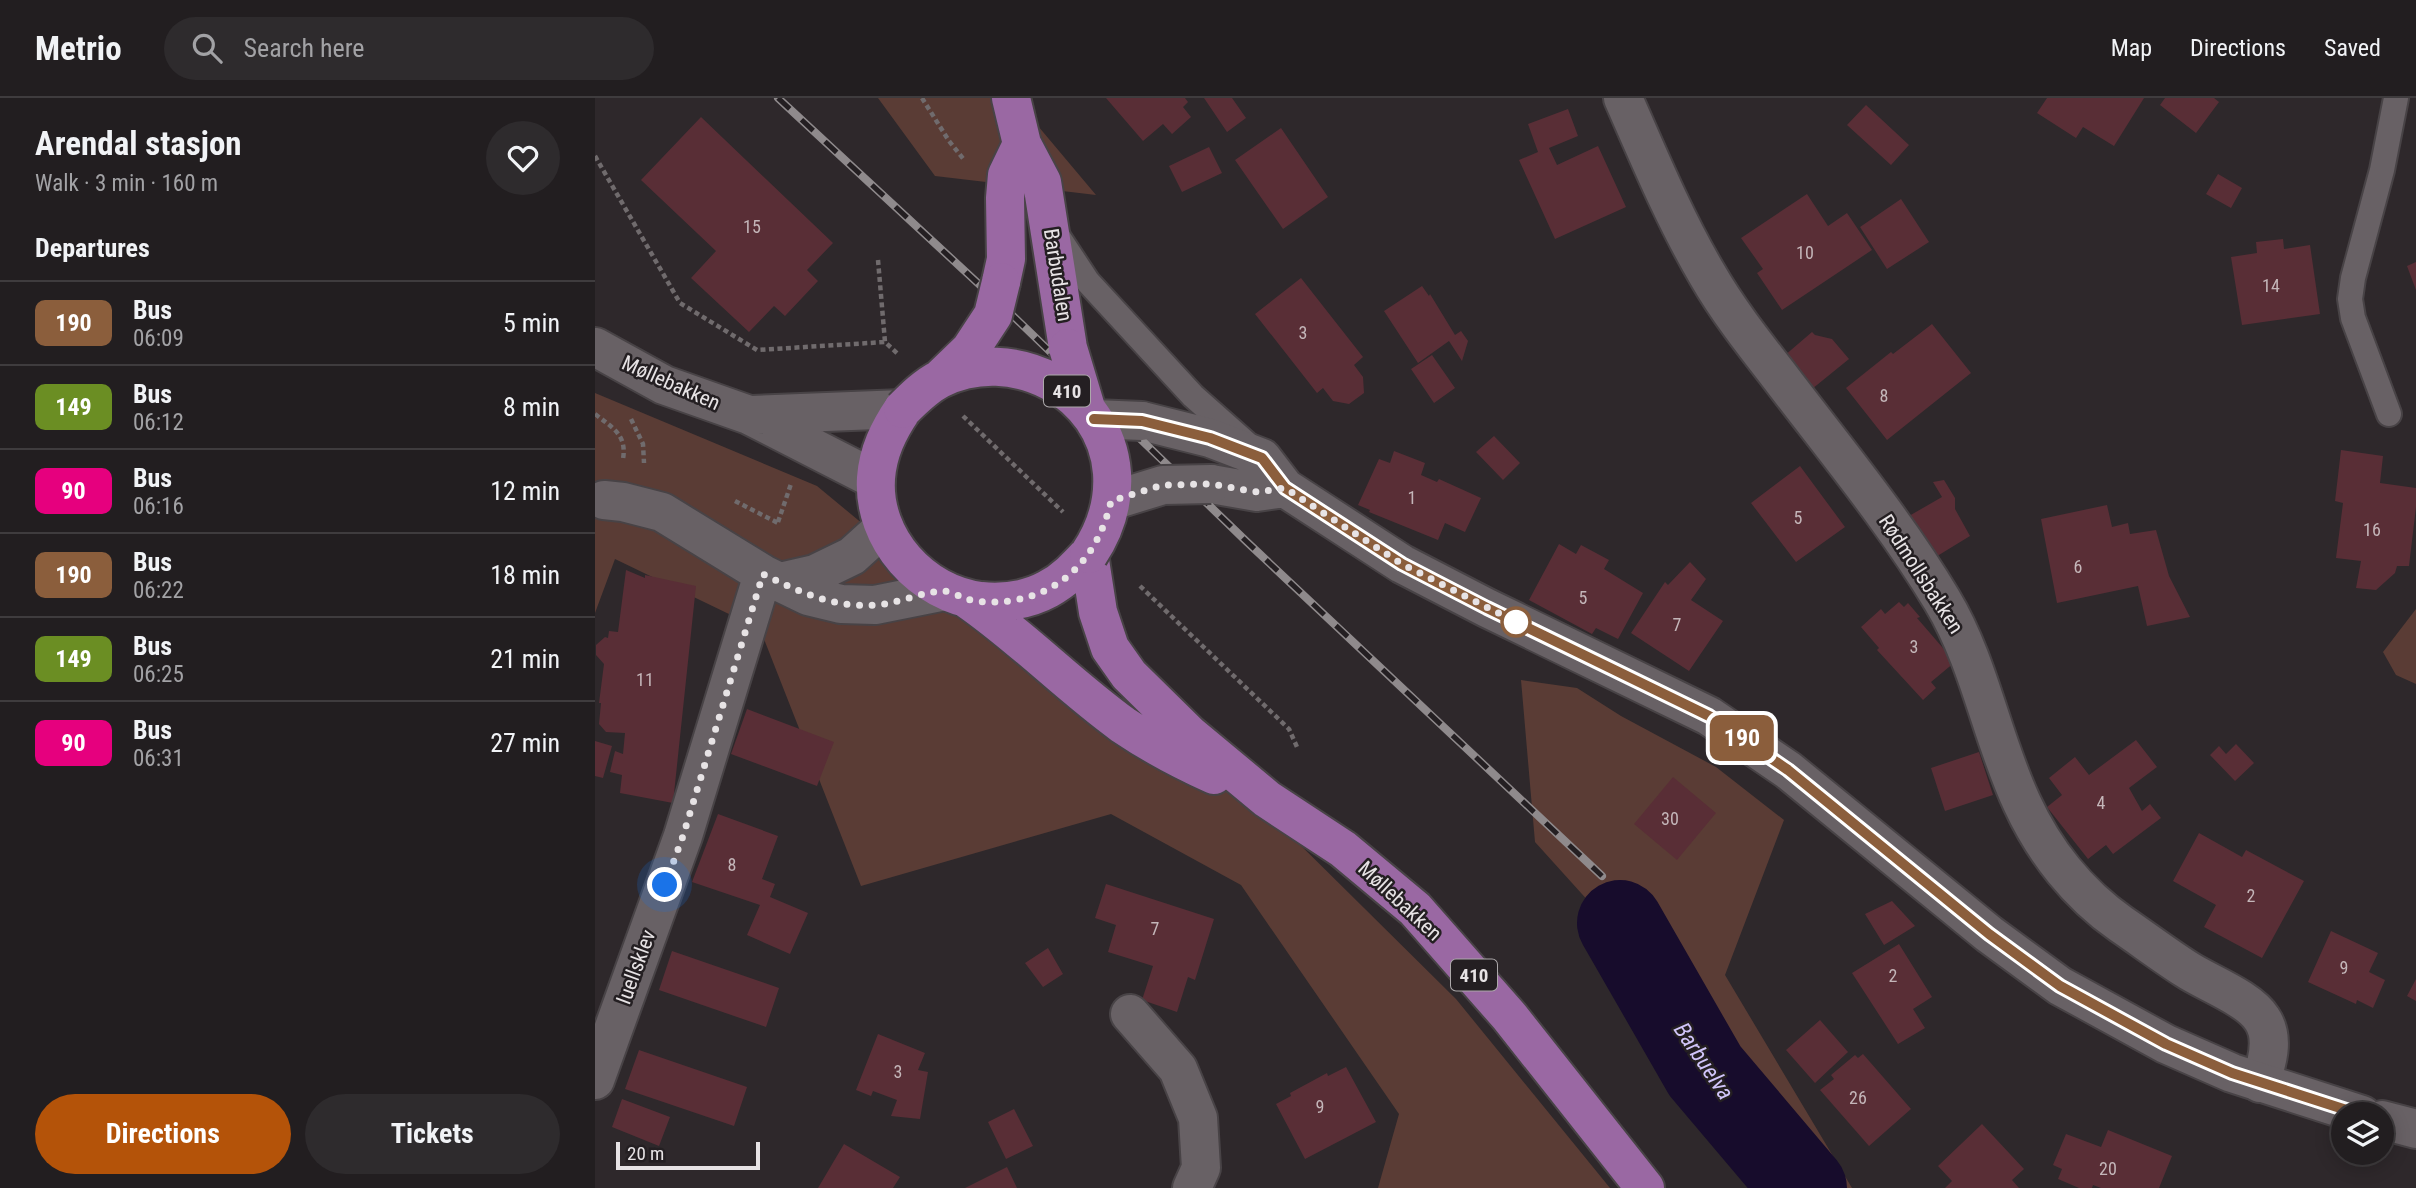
<!DOCTYPE html>
<meta charset="utf-8">
<style>
:root{--surface:#221e20;--page:#2e2b2d;--text:#f1f3f6;--muted:#a2a2a5;--line:#3f3c3e;--accent:#b45309}
body{margin:0;font-family:"Roboto Condensed",sans-serif;background:var(--page);color:var(--text);height:100vh;display:flex;flex-direction:column;font-size:26px;white-space:nowrap}
*{box-sizing:border-box;margin:0}
p{font-size:23px;color:var(--muted)}
.icon{flex:none;width:38px;height:38px;fill:none;stroke:currentColor;stroke-width:2;stroke-linecap:round;stroke-linejoin:round}
.map{position:relative;flex:1;overflow:hidden}
.side{display:flex;flex-direction:column;background:var(--surface);width:595px}
.side>*{flex:none}
.badge{padding:0 14px;border-radius:10px;font-size:24px;line-height:46px}
.fabs{position:absolute;left:1736px;top:1004px;display:grid;gap:14px}
.fabs a{display:grid;place-items:center;width:63px;height:63px;border-radius:50%;background:var(--surface);box-shadow:0 4px 18px #0003,0 0 0 2px var(--line);font-size:35px}
.scale{position:absolute;left:21px;bottom:18px;width:144px;box-sizing:border-box;padding-left:7px;border:4px solid #e7e3e5;border-top:0;font-size:19px;line-height:24px;white-space:nowrap;color:#e7e3e5;-webkit-text-stroke:5px #241f22;paint-order:stroke}
.you{position:absolute;width:35px;height:35px;margin:-18px;border:5px solid #fff;border-radius:50%;background:#1a73e8;box-shadow:0 0 0 10px #1a73e833}
.map>.badge{position:absolute;translate:-50% -50%;box-shadow:0 0 0 4px #fff}
h2{padding:0 35px;font-size:26px;line-height:63px}
.round{display:grid;place-items:center;flex:none;width:74px;height:74px;border-radius:37px;background:var(--page)}
.summary{display:flex;align-items:center;justify-content:space-between;height:119px;padding:0 35px}
h1{font-size:33px;font-weight:700;line-height:52px}
.primary-button{display:flex;gap:14px;margin-top:auto;padding:14px 35px}
.primary-button a{flex:1;height:80px;border-radius:42px;background:var(--accent);color:#fff;font-size:28px;font-weight:700;line-height:80px;text-align:center}
.primary-button a+a{background:var(--page);color:var(--text)}
ul{padding:0;list-style:none}
li{display:flex;align-items:center;gap:21px;height:84px;padding:0 35px;border-top:2px solid var(--line)}
li div{flex:1}
li b{display:block;font-size:26px}
li em{font-style:normal}
li .badge{min-width:77px;font-weight:700;text-align:center}
header{display:flex;align-items:center;gap:42px;box-sizing:border-box;height:98px;padding:0 35px;background:var(--surface);border-bottom:2px solid var(--line)}
header strong{font-size:33px}
nav{display:flex;gap:38px;margin-inline-start:auto;font-size:24px}
.search{width:490px;height:63px;background:var(--page);display:flex;align-items:center;gap:18px;box-sizing:border-box;padding:0 24px;border-radius:38px;color:var(--muted);font-size:26px}
main{display:flex;flex:1;min-height:0}
.map>svg:first-child{display:block}
.green{fill:#5a3c35}
.lines{fill:none;stroke-linecap:round;stroke-linejoin:round}
.river{stroke:#170c2c;stroke-width:86}
.building{fill:#592e36}
.lane-casing{stroke:#484346;stroke-width:28}
.street-casing{stroke:#484346;stroke-width:42}
.secondary-casing{stroke:#484346;stroke-width:42}
.primary-casing{stroke:#484346;stroke-width:42}
.path{stroke:#706b6d;stroke-width:4.5;stroke-dasharray:5 3.5;stroke-linecap:butt}
.lane{stroke:#686165;stroke-width:24}
.street{stroke:#686165;stroke-width:38}
.secondary{stroke:#686165;stroke-width:38}
.primary{stroke:#9a68a3;stroke-width:38}
.rail-casing{stroke:#8f8a8c;stroke-width:8}
.rail{stroke:#241f22;stroke-width:5;stroke-dasharray:16;stroke-linecap:butt}
.secondary-bridge-casing{stroke:#484346;stroke-width:42;stroke-linecap:butt}
.primary-bridge-casing{stroke:#484346;stroke-width:42;stroke-linecap:butt}
.secondary-bridge{stroke:#686165;stroke-width:38}
.primary-bridge{stroke:#9a68a3;stroke-width:38}
.line-casing{stroke:#fff;stroke-width:16}
.line{stroke:#8b5e3c;stroke-width:10}
.walk{stroke:#e7e3e5;stroke-width:7;stroke-dasharray:0 12.6}
.stop-dot{fill:#fff;stroke:#8b5e3c;stroke-width:3.5}
.labels{text-anchor:middle;stroke-width:5;stroke-linejoin:round;paint-order:stroke}
.number-label{font-size:18px;fill:#c4b6b9}
.shield{fill:#241f22;stroke:#aca8aa;stroke-width:2}
.shield-label{font-size:19px;font-weight:bold;fill:#e7e3e5}
.street-label{font-size:21px;fill:#e7e3e5;stroke:#241f22}
.water-label{font-size:23px;font-style:italic;fill:#d1c5fa;stroke:#241f22}
</style>
<header>
<strong>Metrio</strong>
<div class="search"><svg class="icon" aria-label="search" viewBox="0 0 24 24"><circle cx="10" cy="10" r="6"/><path d="M15 15l6 6"/></svg>Search here</div>
<nav><a>Map</a><a>Directions</a><a>Saved</a></nav>
</header>
<main>
<section class="side">
<div class="summary"><div><h1>Arendal stasjon</h1><p>Walk · 3 min · 160 m</p></div><a class="round"><svg class="icon" aria-label="heart" viewBox="0 0 24 24"><path d="M12 20l-8-8c-3-5 5-10 8-4 3-6 11-1 8 4z"/></svg></a></div>
<h2>Departures</h2>
<ul>
<li><span class="badge" style="background:#8b5e3c;color:#fff">190</span><div><b>Bus</b><p>06:09</p></div><em>5 min</em></li>
<li><span class="badge" style="background:#6b8e23;color:#fff">149</span><div><b>Bus</b><p>06:12</p></div><em>8 min</em></li>
<li><span class="badge" style="background:#e6007e;color:#fff">90</span><div><b>Bus</b><p>06:16</p></div><em>12 min</em></li>
<li><span class="badge" style="background:#8b5e3c;color:#fff">190</span><div><b>Bus</b><p>06:22</p></div><em>18 min</em></li>
<li><span class="badge" style="background:#6b8e23;color:#fff">149</span><div><b>Bus</b><p>06:25</p></div><em>21 min</em></li>
<li><span class="badge" style="background:#e6007e;color:#fff">90</span><div><b>Bus</b><p>06:31</p></div><em>27 min</em></li>
</ul>
<div class="primary-button"><a>Directions</a><a>Tickets</a></div>
</section>
<div class="map">
<svg width="1821" height="1090" viewBox="0 0 1821 1090">
<rect width="100%" height="100%" fill="#2e282b"/>
<path class="green" d="M283 0H437L443 28 501 97 340 78Z
M0 295 222 388 437 566 667 709 861 901 1015 1090H783L804 1016 646 787 516 716 266 788 165 531 20 461 0 515Z
M1821 511V586L1801 577 1788 554Z
M926 582 982 590 1026 618 1121 669 1189 722 1130 877 1257 1090H1233L1126 950 940 744Z"/>
<g class="lines">
<path class="river" d="M1025 825 1110 973 1209 1090"/>
</g>
<path class="building" d="M511 0H590L593 4 588 9 596 19 577 36 568 26 548 43Z
M609 0H637L651 20 632 34Z
M1452 0H1549L1519 48 1488 29 1481 40 1442 15Z
M1570 0H1619L1624 4 1601 35 1565 7Z
M1271 7 1314 47 1296 67 1252 27Z
M973 11 983 38 954 50 962 67 1003 48 1031 109 960 141 924 62 943 54 933 26Z
M106 19 238 145 212 172 223 183 190 218 179 208 154 234 96 180 121 153 46 82Z
M686 30 733 99 688 131 640 62Z
M614 49 627 75 587 94 574 68Z
M1623 76 1647 90 1636 110 1611 96Z
M1212 96 1233 128 1252 115 1277 152 1187 212 1162 175 1168 171 1146 140Z
M1306 101 1334 144 1292 171 1265 129Z
M1688 141 1689 151 1715 147 1725 216 1647 227 1636 159 1662 155 1661 144Z
M1821 164V192L1812 168Z
M706 180 768 259 759 267 768 279 769 295 754 306 738 303 728 290 722 295 660 216Z
M827 188 834 198 835 196 860 237 866 233 873 243 867 263 854 243 823 265 789 213Z
M1337 226 1376 275 1292 342 1251 290 1296 254 1298 256Z
M1217 234 1220 237 1237 241 1254 261 1217 291 1189 258Z
M837 257 860 290 839 305 816 271Z
M899 338 925 365 908 382 881 354Z
M1746 352 1788 358 1785 385 1821 390V409L1814 468H1802L1800 475 1781 492 1761 490 1766 463 1741 460 1748 405 1740 403Z
M799 353 830 365 826 377 842 384 844 381 886 400 870 434 850 425 843 442 774 414 775 412 763 407 784 361 795 365Z
M1205 368 1250 429 1201 464 1156 405Z
M1349 382 1360 400V411L1375 438 1339 460 1314 418 1347 399 1338 384Z
M1512 407 1517 429 1533 425 1535 436 1561 432 1574 478 1595 519 1552 528 1543 488 1462 505 1446 421Z
M964 446 981 456 986 447 1014 462 1009 471 1048 495 1023 541 1001 530 997 536 934 502Z
M1095 464 1111 481 1096 502 1128 523 1094 573 1036 535 1070 484 1073 487Z
M31 472 50 480V477L101 488 78 705 25 695 27 677 15 674 20 653 28 656 30 635 11 634 4 626 6 605H4L9 566 1 557V547L10 539 13 540 14 533 23 534Z
M1304 504 1309 509 1313 505 1325 519 1322 520 1360 564 1336 584 1341 590 1328 602 1282 552 1284 550 1266 529 1286 511 1290 516Z
M152 611 239 644 222 688 136 656Z
M1541 642 1562 669 1534 690 1547 713 1555 706 1566 720 1518 756 1511 747 1493 761 1452 709 1467 697 1454 680 1480 659 1494 677Z
M0 643 17 648 8 680 0 678Z
M1641 646 1659 665 1640 683 1615 657 1624 648 1631 656Z
M1384 654 1398 697 1350 713 1336 670Z
M1078 679 1121 715 1082 762 1039 726Z
M123 716 183 738 167 781 180 786 175 799 213 815 195 856 152 837 165 807 97 784Z
M1604 735 1647 759 1651 752 1709 783 1667 860 1609 829 1621 807 1578 783Z
M511 786 619 821 600 882 593 879 582 914 547 902 558 868 513 854 521 827 500 820Z
M1297 803 1320 828 1289 847 1270 816Z
M1736 833 1783 855 1774 874 1790 882 1778 910 1762 902 1761 906 1713 884Z
M1304 846 1337 899 1318 911 1330 930 1303 946 1257 875Z
M453 850 468 876 448 889 430 865Z
M77 853 184 890 171 929 64 892Z
M1821 881V903L1812 898Z
M1225 922 1253 954 1220 985 1191 952Z
M283 936 330 955 323 972 333 974 325 1021 296 1018 302 1002 278 993 276 998 261 992Z
M44 952 152 989 139 1028 30 991Z
M1268 956 1316 1011 1274 1048 1225 992 1239 981 1236 977 1260 957 1263 960Z
M751 969 781 1024 710 1061 681 1006 696 998 695 995 732 975 733 978Z
M27 1001 75 1019 64 1048 17 1029Z
M419 1011 438 1048 411 1061 393 1024Z
M1387 1026 1429 1071 1417 1082 1424 1090H1350L1357 1083 1343 1068Z
M1513 1032 1577 1058 1564 1090H1506L1498 1087 1497 1090H1484L1463 1081 1467 1071 1458 1067 1471 1036 1506 1049Z
M249 1046 305 1079 298 1090H223Z
M412 1069 422 1090H370Z"/>
<g class="lines">
<defs>
<path id="lane" d="M460 134 493 184 598 298 651 345
M1794 316 1758 220 1755 201 1758 180 1787 72 1801 0"/>
<path id="street" d="M1028 0C1054 59 1079 120 1112 176 1132 211 1157 243 1182 275 1238 349 1299 422 1347 502 1385 565 1396 639 1427 705 1449 753 1483 796 1526 826 1548 841 1569 857 1591 871 1612 885 1654 900 1667 921 1680 940 1672 966 1665 985
M0 249 69 287 154 317 281 382
M157 317 308 311
M9 402 28 404 67 414 168 476 213 498 246 506 280 507 350 493
M185 484 220 476 257 458 289 429
M535 916 583 971 603 1020 606 1070 597 1090
M0 982 88 738 168 476"/>
<path id="secondary" d="M547 323 615 340 667 360 690 390 807 466 892 510 1114 618 1193 672 1394 836 1465 888 1571 946 1637 975 1767 1017
M616 386 662 394 690 390
M1787 1022 1821 1031"/>
<path id="primary" d="M416 0 427 46 447 84 473 250
M406 184 411 161 410 100 412 77 427 46
M308 311C293 333 283 354 281 380 277 441 327 496 386 503 408 505 433 502 453 491 470 482 482 469 494 456
M494 456 503 514 515 550 534 577 594 636 672 701 748 751 820 811 914 918 1050 1090
M372 501C427 539 474 588 528 627 556 646 588 663 619 677"/>
</defs>
<use href="#lane" class="lane-casing"/>
<use href="#street" class="street-casing"/>
<use href="#secondary" class="secondary-casing"/>
<use href="#primary" class="primary-casing"/>
<path class="path" d="M327 0 354 43 370 63
M0 58 85 205 162 252 290 244 304 257
M283 162 290 244
M0 316C18 330 32 337 28 361
M368 318 468 414
M36 321 48 346 49 365
M140 403 183 425
M183 424 196 386
M545 488 694 631 702 649"/>
<use href="#lane" class="lane"/>
<use href="#street" class="street"/>
<use href="#secondary" class="secondary"/>
<use href="#primary" class="primary"/>
<defs>
<path id="rail" d="M183 0 414 214 652 444 1007 778"/>
</defs>
<use href="#rail" class="rail-casing"/>
<use href="#rail" class="rail"/>
<defs>
<path id="secondary-bridge" d="M499 321 547 323
M516 403 568 387 616 386"/>
<path id="primary-bridge" d="M473 250 491 310
M345 281 375 252 398 217 406 184
M308 311C319 300 331 288 345 281 417 245 511 292 517 375 519 405 510 432 494 456"/>
</defs>
<use href="#secondary-bridge" class="secondary-bridge-casing"/>
<use href="#primary-bridge" class="primary-bridge-casing"/>
<use href="#secondary-bridge" class="secondary-bridge"/>
<use href="#primary-bridge" class="primary-bridge"/>
</g>
<g class="lines">
<defs>
<path id="line" d="M499 321 547 323 615 340 667 360 690 390 807 466 892 510 1114 618 1193 672 1394 836 1465 888 1571 946 1637 975 1767 1017"/>
</defs>
<use href="#line" class="line-casing"/>
<use href="#line" class="line"/>
<path class="walk" d="M70 787 88 738 168 476C204 494 239 510 280 507 302 506 329 493 349 493 355 493 363 498 369 500 378 503 391 505 401 504 463 502 503 461 516 403L568 387 616 386 662 394 690 390 807 466 921 524"/>
</g>
<circle class="stop-dot" cx="921" cy="524" r="14"/>
<g class="labels">
<g class="number-label">
<text x="157" y="135">15</text>
<text x="1210" y="161">10</text>
<text x="1676" y="194">14</text>
<text x="708" y="241">3</text>
<text x="1289" y="304">8</text>
<text x="817" y="406">1</text>
<text x="1203" y="426">5</text>
<text x="1777" y="438">16</text>
<text x="1483" y="475">6</text>
<text x="988" y="506">5</text>
<text x="1082" y="533">7</text>
<text x="1319" y="555">3</text>
<text x="50" y="588">11</text>
<text x="1506" y="711">4</text>
<text x="1075" y="727">30</text>
<text x="137" y="773">8</text>
<text x="1656" y="804">2</text>
<text x="560" y="837">7</text>
<text x="1749" y="876">9</text>
<text x="1298" y="884">2</text>
<text x="303" y="980">3</text>
<text x="1263" y="1006">26</text>
<text x="725" y="1015">9</text>
<text x="1513" y="1077">20</text>
</g>
<g class="shield">
<rect x="449" y="277.5" width="46" height="31" rx="5"/>
<rect x="856" y="861.5" width="46" height="31" rx="5"/>
</g>
<g class="shield-label">
<text x="472" y="300">410</text>
<text x="879" y="884">410</text>
</g>
<g class="street-label">
<text transform="translate(463 177) rotate(81)" y="7">Barbudalen</text>
<text transform="translate(76 285) rotate(24)" y="7">Møllebakken</text>
<text transform="translate(1326 476) rotate(57)" y="7">Rødmollsbakken</text>
<text transform="translate(805 803) rotate(43)" y="7">Møllebakken</text>
<text transform="translate(41 869) rotate(-70)" y="7">Iuellsklev</text>
</g>
<g class="water-label">
<text transform="translate(1109 963) rotate(56)" y="8">Barbuelva</text>
</g>
</g>
</svg>
<div class="fabs">
<a><svg class="icon" aria-label="layers" viewBox="0 0 24 24"><path d="M12 4l9 5-9 5-9-5zM3 14l9 5 9-5"/></svg></a>
</div>
<div class="scale">20 m</div>
<div class="you" style="left:70px;top:787px"></div>
<b class="badge" style="left:1147px;top:640px;background:#8b5e3c;color:#fff">190</b>
</div>
</main>
